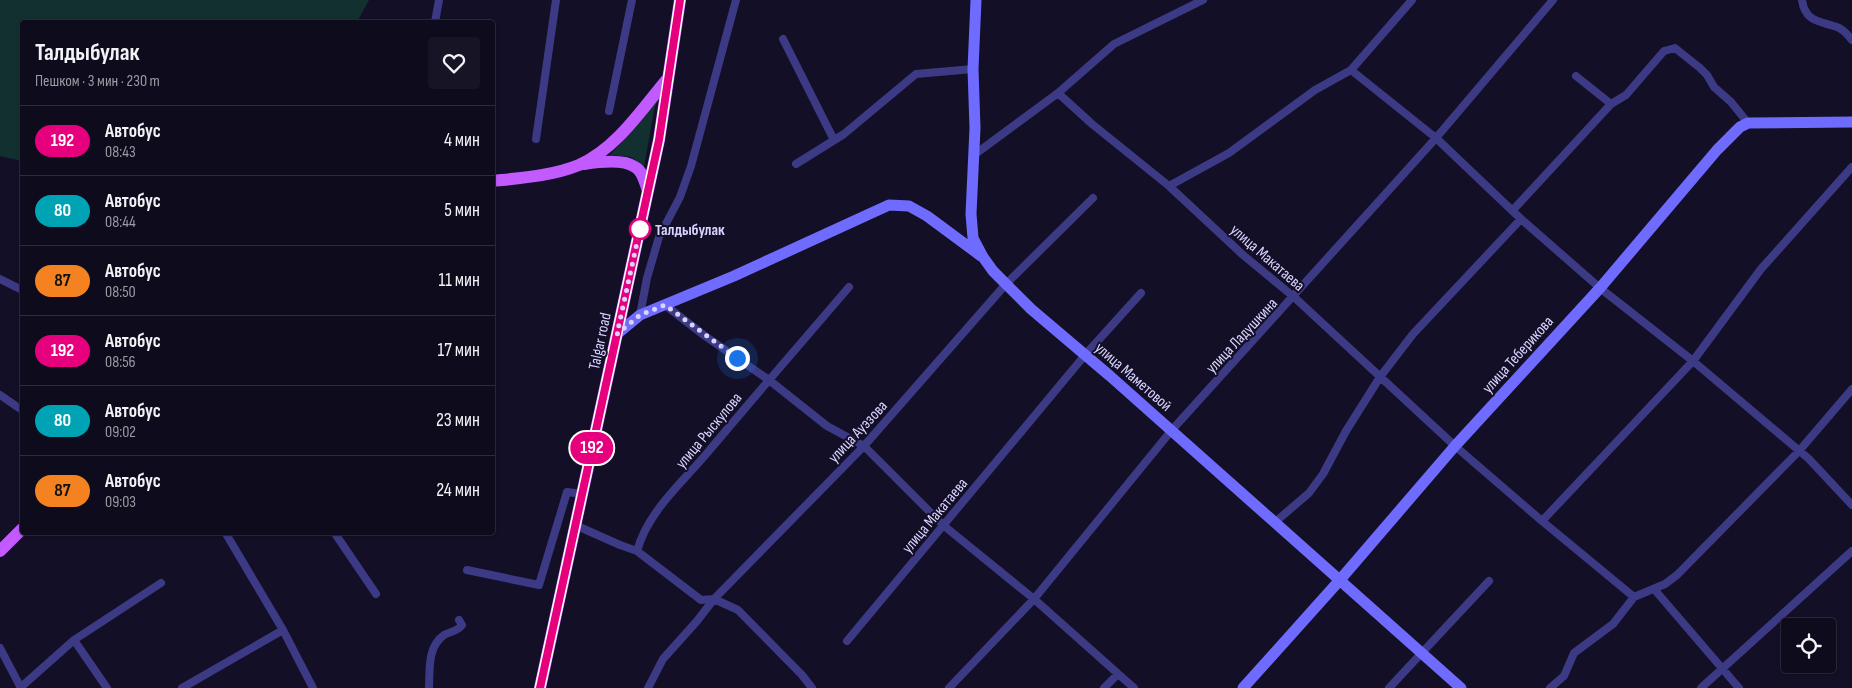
<!DOCTYPE html>
<html lang="ru">
<meta charset="utf-8">
<style>
:root{--surface:#0e0b1c;--page:#171425;--text:#f1f3f6;--muted:#9b9ba3;--line:#2e2b3b}
body{margin:0;font-family:"Sofia Sans Condensed",sans-serif;background:var(--page);color:var(--text);height:100vh;display:flex;flex-direction:column;font-size:19px;white-space:nowrap}
*{box-sizing:border-box;margin:0}
p{font-size:16px;color:var(--muted)}
.icon{flex:none;width:28px;height:28px;fill:none;stroke:currentColor;stroke-width:2;stroke-linecap:round;stroke-linejoin:round}
.map{position:relative;flex:1;overflow:hidden}
.sheet{position:absolute;left:20px;top:20px;width:475px;height:515px;display:flex;flex-direction:column;background:var(--surface);border-radius:5px;box-shadow:0 1px 4px #0004,0 0 0 1px var(--line)}
.sheet>*{flex:none}
.badge{padding:0 10px;border-radius:16px;font-size:18px;line-height:32px}
.buttons{position:absolute;left:1781px;top:618px;display:grid;gap:10px}
.buttons a{display:grid;place-items:center;width:55px;height:55px;border-radius:5px;background:var(--surface);box-shadow:0 1px 4px #0004,0 0 0 1px var(--line);font-size:25px}
.you{position:absolute;width:25px;height:25px;margin:-12px;border:4px solid #fff;border-radius:50%;background:#1a73e8;box-shadow:0 0 0 8px #1a73e833}
.map>.badge{position:absolute;translate:-50% -50%;box-shadow:0 0 0 2px #fff}
.round{display:grid;place-items:center;flex:none;width:52px;height:52px;border-radius:5px;background:var(--page)}
.summary{display:flex;align-items:center;justify-content:space-between;height:85px;padding:0 15px}
h1{font-size:24px;font-weight:700;line-height:38px}
ul{padding:0;list-style:none}
li{display:flex;align-items:center;gap:15px;height:70px;padding:0 15px;border-top:1px solid var(--line)}
li div{flex:1}
li b{display:block;font-size:19px}
li em{font-style:normal}
li .badge{min-width:55px;font-weight:700;text-align:center}
.map>svg:first-child{display:block}
.green{fill:#12302f}
.lines{fill:none;stroke-linecap:round;stroke-linejoin:round}
.street{stroke:#3d3a85;stroke-width:8}
.secondary{stroke:#6f6bff;stroke-width:11}
.primary{stroke:#c25bff;stroke-width:12}
.line-casing{stroke:#fff;stroke-width:11}
.line{stroke:#e6007e;stroke-width:8}
.walk{stroke:#d9d4ff;stroke-width:5;stroke-dasharray:0 9}
.stop-dot{fill:#fff;stroke:#e6007e;stroke-width:2.5}
.labels{text-anchor:middle;stroke-width:4;stroke-linejoin:round;paint-order:stroke}
.stop-label{font-size:16px;font-weight:bold;fill:#d9d4ff;stroke:#130f26;text-anchor:start}
.street-label{font-size:16px;fill:#d9d4ff;stroke:#130f26}
</style>
<div class="map">
<svg width="1852" height="688" viewBox="0 0 1852 688">
<rect width="100%" height="100%" fill="#130f26"/>
<path class="green" d="M0 0H369L357 22H22V161L0 156Z
M659 95 654 111 644 167 631 157 610 155 629 134Z"/>
<g class="lines">
<path class="street" d="M1802 0C1805 22 1820 21 1837 27 1843 29 1848 35 1852 40
M435 22 439 0
M783 39 834 140
M1351 70 1436 138 1521 219 1600 288 1693 361 1809 459 1852 505
M1576 76 1611 104
M1058 93 1092 124 1169 186 1243 255 1294 297 1455 446 1542 521 1693 361 1761 269 1852 167
M609 111 632 0
M536 139 556 0
M974 155 1058 93 1114 44 1203 0
M796 164 844 134 916 74 973 69
M1169 186 1229 153 1315 90 1351 70 1412 0
M1513 210 1611 104 1626 95 1664 51 1675 48 1700 68 1707 75 1714 87 1731 102 1748 123
M0 279 22 290
M665 305 705 336 769 380 827 426 864 446 943 525 1034 599 1134 688
M640 315 647 278 659 237 680 197 691 166 736 0
M0 395 22 410
M1542 521 1634 597 1665 584 1677 575 1799 451 1852 389
M1274 523 1309 493 1323 474 1346 431 1380 377 1413 334 1521 219
M575 525 620 545 637 551 701 600 714 599 738 610 802 675 812 688
M225 532 283 630 313 688
M334 532 376 594
M637 551C648 511 682 483 708 452 754 397 802 342 849 287
M467 570 539 585 567 492 582 494
M1654 589 1739 688
M74 640 107 688
M847 641 1085 355 1141 293
M0 648 21 688
M20 688 74 640 161 583
M182 688 283 630
M429 688C430 670 427 647 444 635 451 631 457 632 462 625L459 620
M648 688 663 659 697 621 714 599 864 446 1006 284 1093 198
M949 688 1034 599 1171 431 1436 138 1553 0
M1104 688 1118 674
M1389 688 1489 581
M1550 688 1564 676 1574 653 1613 624 1634 597
M1701 688 1852 551"/>
<path class="secondary" d="M976 0 973 69 975 128 971 214 973 238 983 257 993 271 1031 309 1110 376 1461 688
M617 334 640 315 734 276 889 205 909 206 927 216 981 256
M1243 688 1339 581 1455 446 1600 288 1717 150 1740 127 1748 123 1852 122"/>
<path class="primary" d="M584 164C597 162 624 159 635 167 643 171 645 183 648 191
M492 181C521 178 552 176 579 165 617 148 642 109 668 78
M0 551 22 529
M540 688 659 140 680 0"/>
</g>
<g class="lines">
<defs>
<path id="line" d="M540 688 659 140 680 0"/>
</defs>
<use href="#line" class="line-casing"/>
<use href="#line" class="line"/>
<path class="walk" d="M640 229 617 334 640 315 665 305 737 358"/>
</g>
<circle class="stop-dot" cx="640" cy="229" r="10"/>
<g class="labels">
<g class="stop-label">
<text x="655" y="235">Талдыбулак</text>
</g>
<g class="street-label">
<text transform="translate(1268 257) rotate(41)" y="6">улица Макатаева</text>
<text transform="translate(1241 335) rotate(-47)" y="6">улица Ладушкина</text>
<text transform="translate(599 341) rotate(-78)" y="6">Talgar road</text>
<text transform="translate(1517 354) rotate(-48)" y="6">улица Теберикова</text>
<text transform="translate(1134 376) rotate(41)" y="6">улица Маметовой</text>
<text transform="translate(708 430) rotate(-50)" y="6">улица Рыскулова</text>
<text transform="translate(857 431) rotate(-47)" y="6">улица Ауэзова</text>
<text transform="translate(934 515) rotate(-50)" y="6">улица Макатаева</text>
</g>
</g>
</svg>
<div class="buttons">
<a><svg class="icon" aria-label="locate" viewBox="0 0 24 24"><circle cx="12" cy="12" r="6"/><path d="M12 2v4M12 18v4M2 12h4M18 12h4"/></svg></a>
</div>
<div class="you" style="left:737px;top:358px"></div>
<b class="badge" style="left:592px;top:448px;background:#e6007e;color:#fff">192</b>
<section class="sheet">
<div class="summary"><div><h1>Талдыбулак</h1><p>Пешком · 3 мин · 230 m</p></div><a class="round"><svg class="icon" aria-label="heart" viewBox="0 0 24 24"><path d="M12 20l-8-8c-3-5 5-10 8-4 3-6 11-1 8 4z"/></svg></a></div>
<ul>
<li><span class="badge" style="background:#e6007e;color:#fff">192</span><div><b>Автобус</b><p>08:43</p></div><em>4 мин</em></li>
<li><span class="badge" style="background:#00a3b4;color:#fff">80</span><div><b>Автобус</b><p>08:44</p></div><em>5 мин</em></li>
<li><span class="badge" style="background:#f58220;color:#111">87</span><div><b>Автобус</b><p>08:50</p></div><em>11 мин</em></li>
<li><span class="badge" style="background:#e6007e;color:#fff">192</span><div><b>Автобус</b><p>08:56</p></div><em>17 мин</em></li>
<li><span class="badge" style="background:#00a3b4;color:#fff">80</span><div><b>Автобус</b><p>09:02</p></div><em>23 мин</em></li>
<li><span class="badge" style="background:#f58220;color:#111">87</span><div><b>Автобус</b><p>09:03</p></div><em>24 мин</em></li>
</ul>
</section>
</div>
